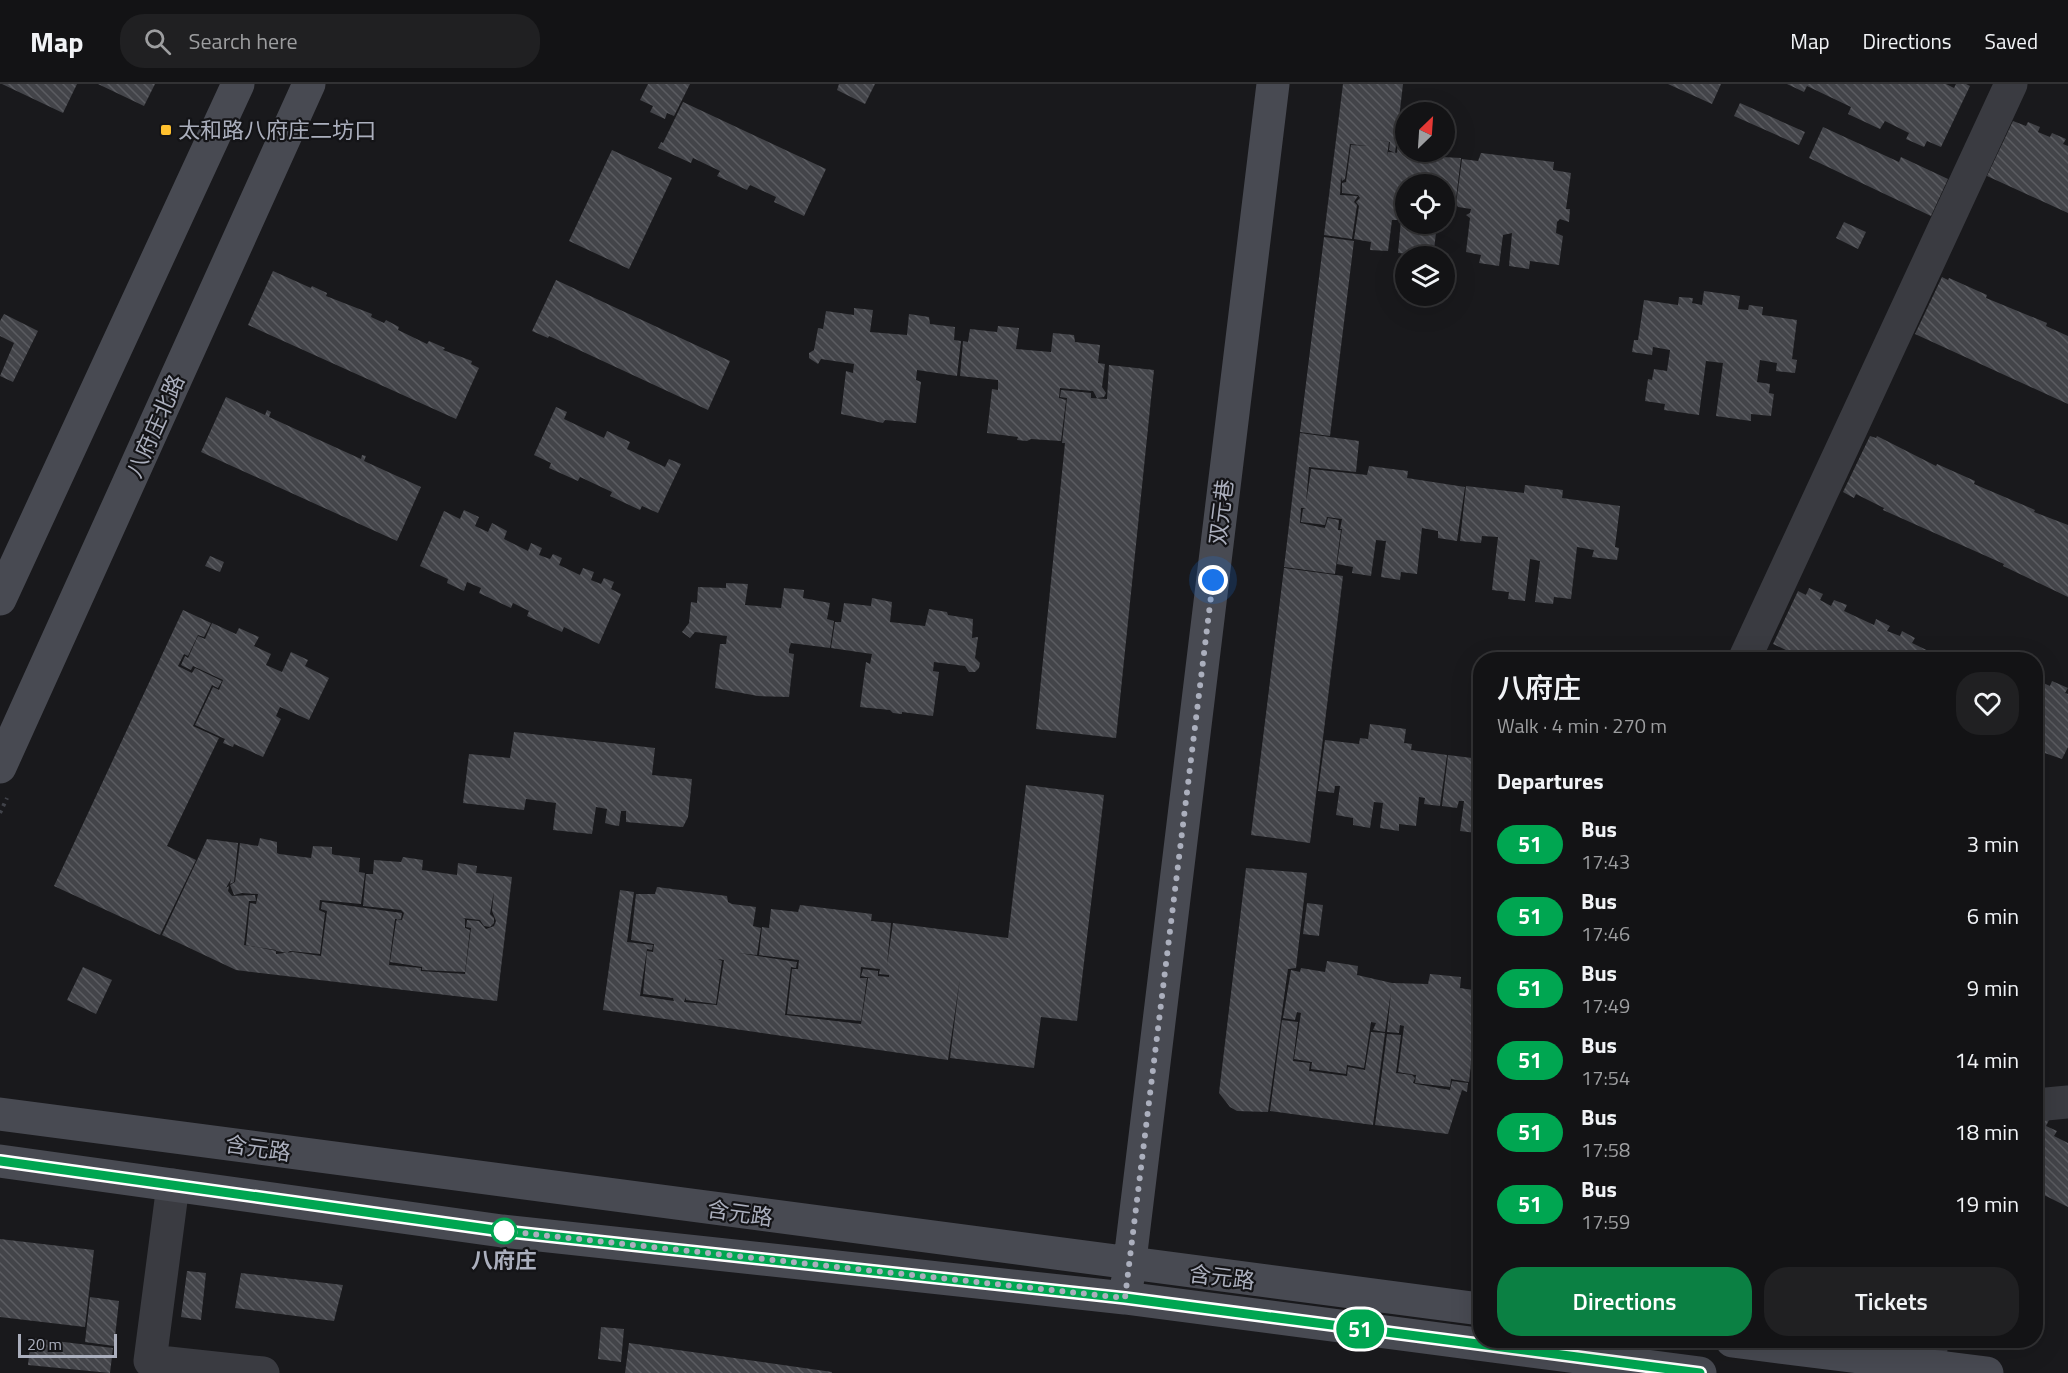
<!DOCTYPE html>
<meta charset="utf-8">
<style>
:root{--surface:#131315;--page:#202022;--text:#f1f3f6;--muted:#9d9ea0;--line:#323234;--accent:#0b8043}
body{margin:0;font-family:"Titillium Web","Noto Sans SC",sans-serif;background:var(--page);color:var(--text);height:100vh;display:flex;flex-direction:column;font-size:22px;white-space:nowrap}
*{box-sizing:border-box;margin:0}
p{font-size:20px;color:var(--muted)}
.icon{flex:none;width:33px;height:33px;fill:none;stroke:currentColor;stroke-width:2;stroke-linecap:round;stroke-linejoin:round}
.map{position:relative;flex:1;overflow:hidden}
.drawer{position:absolute;left:1473px;top:568px;width:570px;height:696px;display:flex;flex-direction:column;background:var(--surface);border-radius:24px;box-shadow:0 6px 24px #0002,0 0 0 2px var(--line)}
.drawer>*{flex:none}
.badge{padding:0 12px;border-radius:20px;font-size:21px;line-height:39px}
.needle{width:39px;rotate:25deg}
.fabs{position:absolute;left:1395px;top:18px;display:grid;gap:12px}
.fabs a{display:grid;place-items:center;width:60px;height:60px;border-radius:50%;background:var(--surface);box-shadow:0 6px 24px #0002,0 0 0 2px var(--line);font-size:30px}
.scale{position:absolute;left:18px;bottom:15px;width:99px;box-sizing:border-box;padding-left:6px;border:3px solid #abafbd;border-top:0;font-size:16px;line-height:21px;white-space:nowrap;color:#abafbd;-webkit-text-stroke:4px #141417;paint-order:stroke}
.you{position:absolute;width:30px;height:30px;margin:-15px;border:4px solid #fff;border-radius:50%;background:#1a73e8;box-shadow:0 0 0 9px #1a73e833}
.map>.badge{position:absolute;translate:-50% -50%;box-shadow:0 0 0 3px #fff}
h2{padding:0 24px;font-size:22px;line-height:54px}
.round{display:grid;place-items:center;flex:none;width:63px;height:63px;border-radius:24px;background:var(--page)}
.overview{display:flex;align-items:center;justify-content:space-between;height:102px;padding:0 24px}
h1{font-size:28px;font-weight:600;line-height:45px}
.primary-button{display:flex;gap:12px;margin-top:auto;padding:12px 24px}
.primary-button a{flex:1;height:69px;border-radius:24px;background:var(--accent);color:#fff;font-size:24px;font-weight:600;line-height:69px;text-align:center}
.primary-button a+a{background:var(--page);color:var(--text)}
ul{padding:0;list-style:none}
li{display:flex;align-items:center;gap:18px;height:72px;padding:0 24px}
li div{flex:1}
li b{display:block;font-size:22px}
li em{font-style:normal}
li .badge{min-width:66px;font-weight:700;text-align:center}
header{display:flex;align-items:center;gap:36px;box-sizing:border-box;height:84px;padding:0 30px;background:var(--surface);border-bottom:2px solid var(--line)}
header strong{font-size:28px}
nav{display:flex;gap:33px;margin-inline-start:auto;font-size:21px}
.search{width:420px;height:54px;background:var(--page);display:flex;align-items:center;gap:15px;box-sizing:border-box;padding:0 21px;border-radius:24px;color:var(--muted);font-size:22px}
.map>svg:first-child{display:block}
.building{fill:url(#building-back-hatch);fill-rule:evenodd}
.lines{fill:none;stroke-linecap:round;stroke-linejoin:round}
.path{stroke:#404249;stroke-width:4;stroke-dasharray:3 4.5;stroke-linecap:butt}
.street{stroke:#3a3b41;stroke-width:33}
.secondary{stroke:#484a52;stroke-width:33}
.line-casing{stroke:#fff;stroke-width:14}
.line{stroke:#00a651;stroke-width:9}
.walk{stroke:#abafbd;stroke-width:6;stroke-dasharray:0 10.8}
.poi-dot{fill:#ffc02e;stroke:#141417;stroke-width:2}
.stop-dot{fill:#fff;stroke:#00a651;stroke-width:3}
.labels{text-anchor:middle;stroke-width:4.5;stroke-linejoin:round;paint-order:stroke}
.poi-label{font-size:22px;fill:#abafbd;stroke:#141417;text-anchor:start}
.street-label{font-size:22px;fill:#abafbd;stroke:#141417}
.stop-label{font-size:22px;font-weight:bold;fill:#abafbd;stroke:#141417}
</style>
<header>
<strong>Map</strong>
<div class="search"><svg class="icon" aria-label="search" viewBox="0 0 24 24"><circle cx="10" cy="10" r="6"/><path d="M15 15l6 6"/></svg>Search here</div>
<nav><a>Map</a><a>Directions</a><a>Saved</a></nav>
</header>
<div class="map">
<svg width="2068" height="1289" viewBox="0 0 2068 1289">
<defs>
<pattern id="building-back-hatch" width="6" height="6" patternUnits="userSpaceOnUse" patternTransform="scale(1.5)"><rect width="6" height="6" fill="#434449"/><path d="M-1 5l2 2M0 0l6 6M5-1l2 2" fill="none" stroke="#5b5c61"/></pattern>
</defs>
<rect width="100%" height="100%" fill="#19191c"/>
<path class="building" d="M2 0H77L63 29Z
M98 0H155L144 22Z
M648 0H690L674 32 667 29 665 35 650 28 653 22 640 16Z
M839 0H875L865 20 837 6Z
M1343 0H1403L1395 69 1389 66 1390 58 1367 54 1389 58 1387 72 1388 68 1399 69H1397L1398 59 1406 60V68H1442V73L1461 74 1455 123 1444 121V100H1406V140H1437L1434 166 1418 163 1417 171 1398 169 1401 136H1392L1388 167 1370 166 1371 158 1354 155 1359 122 1356 118 1360 114 1358 111 1342 109V99L1346 98 1351 61 1369 62 1350 60 1345 95 1342 97 1341 93 1340 111 1358 112 1354 118 1357 121 1352 155 1324 151Z
M1668 0H1721L1712 20Z
M1787 0H1946L1954 4 1956 0H1966L1970 2 1941 63 1927 57 1924 63 1906 55 1909 49 1885 37 1880 45 1848 30 1851 23 1807 2 1804 8Z
M683 18 826 85 804 132 774 118 776 113 750 101 747 106 717 92 720 87 693 74 691 79 658 64 661 58 663 59Z
M1740 19 1805 48 1799 61 1734 32Z
M2013 37 2026 42 2028 38 2040 43 2038 48 2050 53 2052 49 2066 55 2063 60 2068 62V129L1987 92Z
M1823 43 1899 78 1901 73 1948 95 1931 132 1809 74Z
M612 66 672 94 629 185 569 157Z
M1481 69 1554 78 1553 86 1571 89 1566 125H1570L1569 138 1560 135 1557 138 1556 149 1563 152 1559 181 1530 177 1529 185 1509 182 1512 149 1503 151 1499 182 1479 179 1481 171 1466 168 1470 134 1466 131 1470 129 1471 125 1458 123 1456 120 1462 75 1478 77Z
M1844 138 1866 148 1858 165 1836 154Z
M1324 153 1354 157 1330 352 1300 348Z
M273 187 311 204 312 202 327 209 326 212 372 230 371 233 384 239 386 236 399 243 398 246 427 260 429 257 445 264 443 266 472 277 471 280 479 284 456 335 248 241Z
M1942 193 1948 196 1949 194 1987 211 1986 214 2047 239 2046 242 2068 252V320L1915 250Z
M556 196 730 277 708 326 549 252 548 254 532 247Z
M1704 207 1740 212 1738 225 1748 226 1749 221 1763 223 1762 231 1797 236 1792 275 1797 276 1795 289 1776 287 1777 279 1760 276 1757 298 1770 300 1769 309 1774 310 1771 332 1751 330V337L1716 332 1723 279 1706 277 1699 331 1664 326 1665 320 1645 317 1648 295 1652 296 1654 285 1667 287 1670 266 1653 263 1652 271 1632 268 1634 256H1638L1644 216 1678 221 1679 213 1693 214 1692 219 1702 221Z
M854 224 873 226 870 248 907 251 909 230 929 233 930 240 955 243 954 256 961 257 957 292 917 286 916 296 921 298 916 339 885 336 883 339 841 330 846 287 853 289 854 280 821 275 818 280 809 274V269L814 266 818 244 823 245 826 227 854 231Z
M4 230 38 247 13 298 0 292 14 259 0 252V237Z
M998 242 1019 244 1016 265 1051 268 1053 249 1074 251 1075 258 1100 261 1098 279 1105 280 1102 303 1106 309 1104 313 1097 314 1093 307 1060 304 1059 314 1066 316 1061 357 1031 355 1027 357 1017 356 1018 353 987 349 992 305 998 306V296L960 292 963 257 968 258 970 245 997 248Z
M1109 281 1154 286 1116 654 1036 645 1065 359H1062L1067 314 1060 313 1061 306 1091 309V314L1107 315Z
M226 313 265 331 267 326 271 328 269 333 361 375 362 371 366 372 364 377 421 403 397 457 201 368Z
M556 323 567 328 564 335 604 354 607 347 630 358 627 365 665 383 669 375 681 380 658 429 642 422 640 426 610 412 612 408 580 393 578 397 549 384 551 379 534 371Z
M1300 349 1359 357 1356 388 1309 383 1306 419 1311 385 1367 391 1369 382 1408 387 1407 394 1465 403 1457 457 1438 454V447L1422 444 1417 490 1401 488 1400 496 1381 493 1386 457 1376 456 1371 492 1352 489 1353 483 1337 480 1342 445H1340L1342 435 1327 433 1325 441 1301 438 1303 425 1306 424H1301L1300 439 1325 444 1328 434 1339 436 1338 446H1341L1335 490 1284 483Z
M1870 352 1876 354 1877 352 1936 382 1937 380 1975 397 1974 400 2035 426 2034 428 2068 441V513L2003 482 2004 480 1883 426 1884 424 1856 410 1854 414 1843 408Z
M1525 401 1563 406 1562 414 1620 422 1615 463 1619 464 1617 476 1592 473 1594 466 1577 463 1571 515 1554 513 1553 520 1535 518 1540 477 1530 475 1525 517 1508 515 1509 508 1492 506 1498 453 1482 452 1481 459 1460 457 1466 402 1524 409Z
M464 426 479 433 475 442 488 448 492 439 507 447 504 455 528 467 531 459 542 464 539 471 550 475 553 470 562 474 559 481 580 491 583 484 594 488 591 496 601 500 604 494 614 498 611 505 621 510 599 560 564 543 562 548 527 532 529 527 513 519 511 524 479 509 481 504 467 498 464 507 447 499 448 495 420 482 444 427 460 435Z
M210 472 224 478 220 488 205 482Z
M1284 484 1343 492 1310 759 1251 751Z
M726 499 748 500 745 521 781 524 784 504 804 506 803 514 830 519 827 535 834 537 830 564 791 559 789 565V569L794 570 789 613 758 612 715 604 720 560H726L727 552 695 548 690 554 682 548 689 539 691 518 697 519 698 503 726 504Z
M1809 504 1823 510 1820 516 1831 522 1834 516 1847 521 1844 527 1874 541 1876 535 1890 542 1887 547 1900 552 1902 547 1915 554 1912 559 1941 573 1944 567 1957 573 1956 576H1807L1773 560 1798 507 1806 511Z
M872 514 892 518 890 538 925 542 929 525 947 528 948 531 973 535 972 554 978 553 975 574 980 579 979 584 975 588H969L965 582 934 578 933 587 939 588 933 632 902 628V630L893 629 890 626 860 623 866 578 870 580 872 570 831 564 835 538H841L844 519 871 522Z
M183 526 211 539 204 553 198 551 188 572 184 570 178 582 192 589 195 584 222 597 218 604 212 601 193 642 219 654 167 762 196 776 160 851 54 802Z
M212 539 236 550 239 544 259 553 254 562 271 570 266 581 282 588 291 568 308 576 305 582 329 594 309 636 280 623 276 632 281 635 263 673 234 660 233 663 223 659 225 655 195 641 213 603 219 606 223 596 193 582 191 586 181 581 185 572 188 574 198 552 205 555Z
M2036 589 2041 592 2039 597 2050 602 2052 597 2068 604 2065 609 2068 610V663L2062 675 2036 666Z
M1370 640 1406 645 1404 659 1412 660 1411 666 1447 671 1440 722 1424 720 1425 714 1419 713 1416 742 1399 740V747L1380 744 1383 719 1374 718 1370 744 1353 741V734L1336 731 1340 702H1335L1334 709 1318 707 1325 656 1359 660 1360 654 1368 655Z
M514 648 655 664 652 691 692 695 688 733 683 743 626 738V727H621L619 742 612 741 605 739 607 725 596 723 592 750 553 746 556 719 526 715 524 726 463 719 469 670 510 674Z
M1448 671 1480 675V757H1476V749L1460 747 1464 717H1459L1457 724 1442 722Z
M1026 701 1104 711 1077 937 1041 933 1034 984 950 974 960 894 948 976 603 926 620 806 634 808 627 858 653 861 652 866 647 865 640 912 674 917 673 914 643 910 647 867 653 868 654 860 631 856 636 810H655L657 803 727 812 728 818 732 820 756 823 753 842 761 844 757 871 738 869 797 878 796 884 791 883 785 931 861 940 868 894H872L861 892 863 885 878 887V892L889 893V891L879 890 880 885 861 883 860 894H867L861 937 787 930 792 885H798L799 876 759 871 762 843 769 844 771 825 798 828 800 821 872 830 871 837 891 839 887 881 893 839 1008 854ZM718 875 724 876 717 921 684 918 686 913V916L716 920 722 877Z
M260 754 277 758V769L279 770 311 774 313 762 332 763V770L335 771 360 774 359 788 365 789 361 820 320 816 319 826 325 829 320 870 290 867 287 869 246 861 250 819 256 820 258 810 242 809 234 811 230 801 235 798 240 759 258 762Z
M207 755 238 759 234 798 230 800 231 795 226 804 229 802 228 807 232 812H229L255 811 256 817H249L244 861 276 866V870L293 868 321 872 327 827 321 825 322 818 402 829 401 835H395L389 881 421 884V887L465 890 471 844 466 843 467 836 479 837 486 845 494 842 496 837 492 827 494 807 490 830 494 834V839L490 843 484 842 480 836 463 834 465 835V848V844L470 846 465 888 422 886V883L390 878 396 838 397 835 402 836 404 829 401 826 363 822 366 790H373L374 776 401 778 403 773 423 776 422 786 457 791 458 779 477 782 476 789 512 793 497 917 236 886 162 851Z
M1246 784 1307 789 1296 884 1288 885 1268 1028 1237 1027 1230 1023 1219 1009Z
M1307 819 1323 821 1319 852 1303 850Z
M1327 877 1358 882 1357 891 1392 899 1428 900 1430 890 1461 893 1460 904 1480 907V959H1477L1478 952H1474L1469 998 1451 995 1450 1003 1415 999 1416 991 1398 988 1404 942 1400 941 1399 949 1387 948 1391 908 1385 948 1373 946 1376 939 1371 938 1364 984 1347 981 1346 990 1311 985 1312 978 1294 975 1301 929 1297 928 1295 936 1283 934 1291 886 1300 888 1301 884 1325 888Z
M83 883 112 896 96 930 67 916Z
M1282 936 1298 938 1293 977 1310 979 1309 987 1347 992 1348 983 1365 986 1371 948 1385 949 1373 1041 1270 1027Z
M1387 950 1401 951 1396 989 1412 991 1415 994 1413 999 1416 1000 1450 1006 1452 997 1468 999 1467 1008 1462 1006 1448 1050 1375 1041Z
M2036 1027 2050 1034 2046 1042 2057 1047 2054 1052 2068 1059V1123L2036 1107Z
M0 1155 94 1166 85 1243 0 1233Z
M187 1187 206 1189 201 1236 181 1233Z
M241 1189 343 1201 334 1237 235 1224Z
M90 1213 119 1217 114 1262 85 1258Z
M601 1243 624 1245 621 1278 598 1275Z
M31 1254 113 1264 110 1289 28 1281Z
M629 1259 832 1288V1289H625Z"/>
<g class="lines">
<path class="path" d="M0 729 7 714"/>
<path class="street" d="M1744 576 2011 0
M2036 1021 2068 1018
M173 1101 150 1277 263 1289
M1928 1289 1932 1257"/>
<path class="secondary" d="M0 515 238 0
M0 683 309 0
M0 1030 1480 1225
M0 1077 502 1147 1125 1214 1700 1289
M1127 1201 1273 0
M1732 1257 1987 1289"/>
</g>
<g class="lines">
<defs>
<path id="line" d="M0 1077 502 1147 1125 1214 1700 1289"/>
</defs>
<use href="#line" class="line-casing"/>
<use href="#line" class="line"/>
<path class="walk" d="M504 1147 1125 1214 1213 496"/>
</g>
<rect class="poi-dot" x="160" y="40" width="12" height="12" rx="3"/>
<circle class="stop-dot" cx="504" cy="1147" r="12"/>
<g class="labels">
<g class="poi-label">
<text x="178" y="54">太和路八府庄二坊口</text>
</g>
<g class="street-label">
<text transform="translate(155 342) rotate(-66)" y="8">八府庄北路</text>
<text transform="translate(1221 428) rotate(-83)" y="8">双元巷</text>
<text transform="translate(258 1064) rotate(8)" y="8">含元路</text>
<text transform="translate(740 1129) rotate(8)" y="8">含元路</text>
<text transform="translate(1222 1193) rotate(7)" y="8">含元路</text>
</g>
<g class="stop-label">
<text x="504" y="1184">八府庄</text>
</g>
</g>
</svg>
<div class="fabs">
<a><svg class="needle" viewBox="-14 -14 28 28"><path d="M0-13l5 13h-10z" fill="#e53935"/><path d="M0 13l5-13h-10z" fill="#9d9ea0"/></svg></a>
<a><svg class="icon" aria-label="locate" viewBox="0 0 24 24"><circle cx="12" cy="12" r="6"/><path d="M12 2v4M12 18v4M2 12h4M18 12h4"/></svg></a>
<a><svg class="icon" aria-label="layers" viewBox="0 0 24 24"><path d="M12 4l9 5-9 5-9-5zM3 14l9 5 9-5"/></svg></a>
</div>
<div class="scale">20 m</div>
<div class="you" style="left:1213px;top:496px"></div>
<b class="badge" style="left:1360px;top:1245px;background:#00a651;color:#fff">51</b>
<section class="drawer">
<div class="overview"><div><h1>八府庄</h1><p>Walk · 4 min · 270 m</p></div><a class="round"><svg class="icon" aria-label="heart" viewBox="0 0 24 24"><path d="M12 20l-8-8c-3-5 5-10 8-4 3-6 11-1 8 4z"/></svg></a></div>
<h2>Departures</h2>
<ul>
<li><span class="badge" style="background:#00a651;color:#fff">51</span><div><b>Bus</b><p>17:43</p></div><em>3 min</em></li>
<li><span class="badge" style="background:#00a651;color:#fff">51</span><div><b>Bus</b><p>17:46</p></div><em>6 min</em></li>
<li><span class="badge" style="background:#00a651;color:#fff">51</span><div><b>Bus</b><p>17:49</p></div><em>9 min</em></li>
<li><span class="badge" style="background:#00a651;color:#fff">51</span><div><b>Bus</b><p>17:54</p></div><em>14 min</em></li>
<li><span class="badge" style="background:#00a651;color:#fff">51</span><div><b>Bus</b><p>17:58</p></div><em>18 min</em></li>
<li><span class="badge" style="background:#00a651;color:#fff">51</span><div><b>Bus</b><p>17:59</p></div><em>19 min</em></li>
</ul>
<div class="primary-button"><a>Directions</a><a>Tickets</a></div>
</section>
</div>
